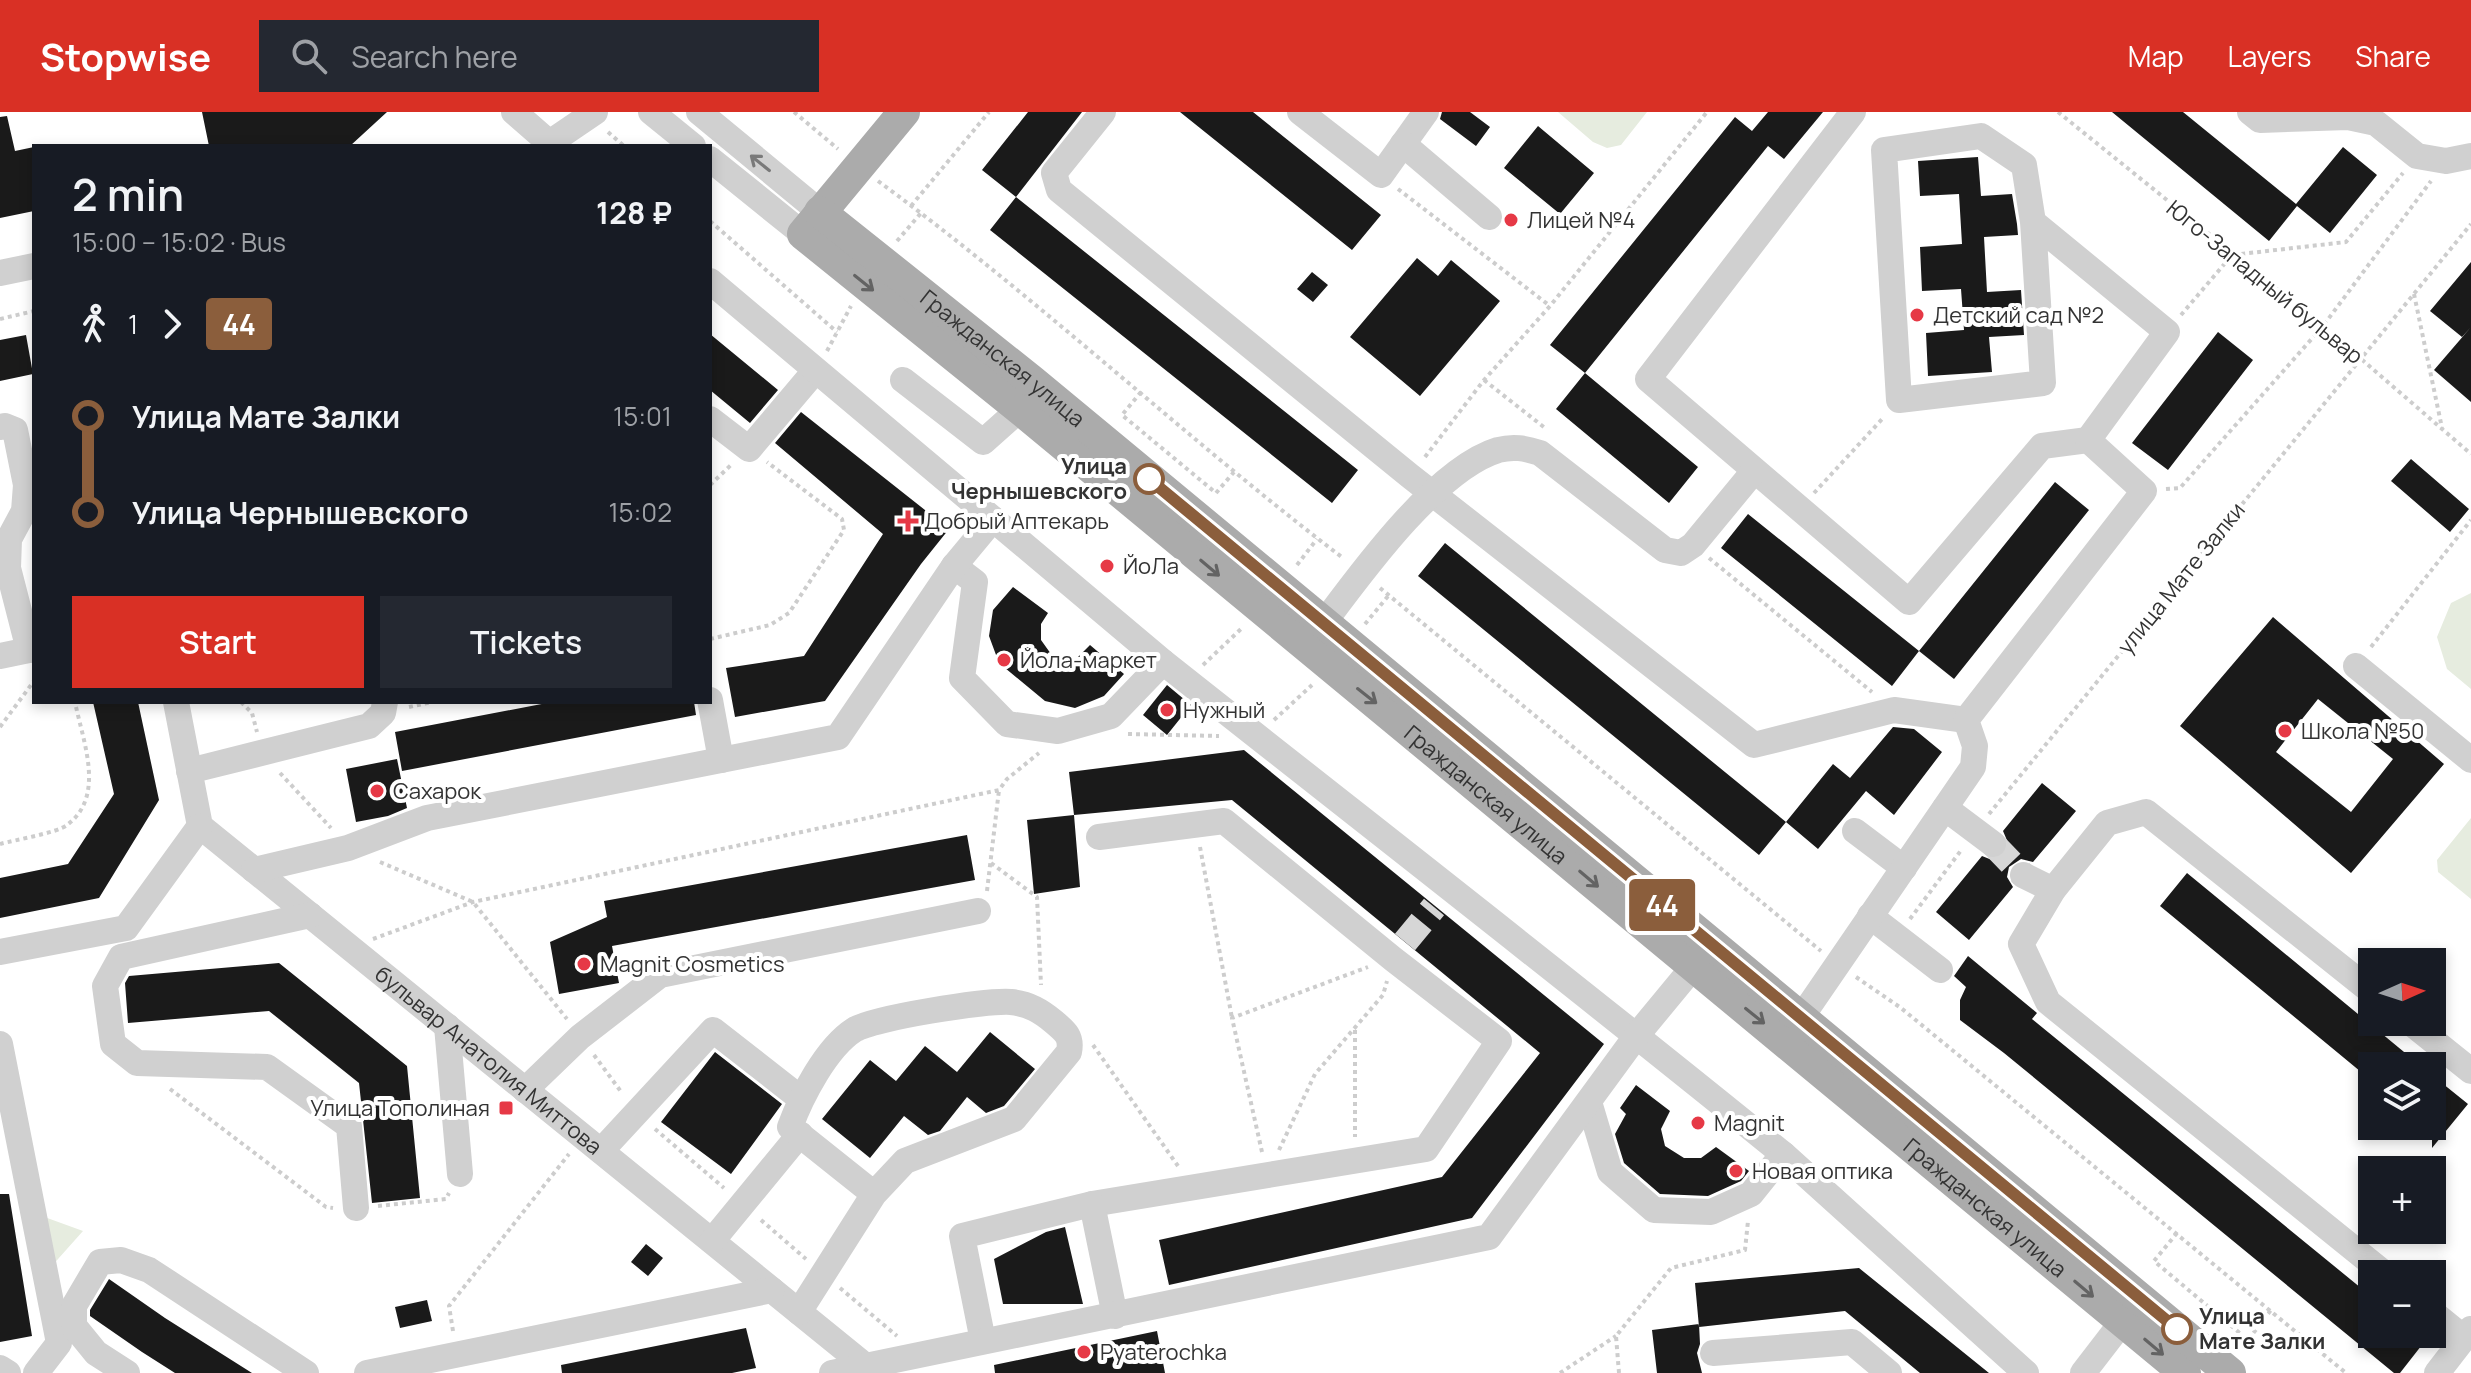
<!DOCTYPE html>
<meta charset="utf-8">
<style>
:root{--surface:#171b24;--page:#242831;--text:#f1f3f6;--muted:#9ea1a6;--accent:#d93025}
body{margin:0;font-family:Manrope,sans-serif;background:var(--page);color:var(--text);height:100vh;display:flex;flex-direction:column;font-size:30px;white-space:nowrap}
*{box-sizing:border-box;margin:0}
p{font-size:26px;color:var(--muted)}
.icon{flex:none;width:44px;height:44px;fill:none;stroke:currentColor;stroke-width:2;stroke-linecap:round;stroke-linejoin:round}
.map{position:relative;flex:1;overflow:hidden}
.panel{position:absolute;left:32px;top:32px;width:680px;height:560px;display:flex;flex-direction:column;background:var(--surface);border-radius:0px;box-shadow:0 4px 12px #0003}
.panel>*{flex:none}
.badge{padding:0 16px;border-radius:6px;font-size:28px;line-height:52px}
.needle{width:52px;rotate:87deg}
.fabs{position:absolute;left:2358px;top:836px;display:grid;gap:16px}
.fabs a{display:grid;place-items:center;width:88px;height:88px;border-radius:0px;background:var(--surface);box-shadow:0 4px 12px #0003;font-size:40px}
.map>.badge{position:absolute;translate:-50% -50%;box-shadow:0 0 0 4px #fff}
.legs{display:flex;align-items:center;gap:12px;height:88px;padding:0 40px;font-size:26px}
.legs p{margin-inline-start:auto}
.head{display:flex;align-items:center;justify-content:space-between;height:136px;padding:0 40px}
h1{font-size:44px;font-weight:600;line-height:60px}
.cta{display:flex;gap:16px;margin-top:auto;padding:16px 40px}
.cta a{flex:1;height:92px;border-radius:0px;background:var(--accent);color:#fff;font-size:32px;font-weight:600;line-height:92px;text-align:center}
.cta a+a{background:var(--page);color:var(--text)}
ul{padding:0 40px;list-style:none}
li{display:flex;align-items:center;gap:28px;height:96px;font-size:30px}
li i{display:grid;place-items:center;width:12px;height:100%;margin:0 10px;background:currentColor}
li i::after{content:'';width:20px;height:20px;margin:-10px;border:6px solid;border-radius:50%;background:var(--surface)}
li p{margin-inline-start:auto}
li:first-child i{background:linear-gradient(#0000 50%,currentColor 0)}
li:last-child i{background:linear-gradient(currentColor 50%,#0000 0)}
header{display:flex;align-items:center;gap:48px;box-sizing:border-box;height:112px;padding:0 40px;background:var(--accent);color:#fff}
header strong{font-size:38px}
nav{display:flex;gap:44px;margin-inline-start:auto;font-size:28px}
.search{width:560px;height:72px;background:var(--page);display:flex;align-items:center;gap:20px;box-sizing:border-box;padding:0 28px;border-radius:0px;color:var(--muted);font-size:30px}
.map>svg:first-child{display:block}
.green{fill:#e6ecdf}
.building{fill:#1a1a1a;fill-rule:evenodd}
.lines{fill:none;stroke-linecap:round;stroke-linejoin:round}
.minor-tunnel{stroke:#d6d6d6;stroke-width:26;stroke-dasharray:26 13;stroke-linecap:butt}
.path{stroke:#cdcdcd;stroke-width:4;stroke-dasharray:4 4;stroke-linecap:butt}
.minor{stroke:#d0d0d0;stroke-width:26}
.major{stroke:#ababab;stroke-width:32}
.oneway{stroke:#7a7a7a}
.oneway2{stroke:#636363}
.line-1-casing{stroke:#fff;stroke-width:18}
.line-1{stroke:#8b5e3c;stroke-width:12}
.poi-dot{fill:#e63946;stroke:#fff;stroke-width:3}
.stop-1-dot{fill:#fff;stroke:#8b5e3c;stroke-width:4}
.labels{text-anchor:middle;stroke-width:8;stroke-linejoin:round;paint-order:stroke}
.poi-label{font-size:22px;fill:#333;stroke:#fff;text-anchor:start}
.street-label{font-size:22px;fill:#333;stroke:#fff}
.stop-label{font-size:22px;font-weight:bold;fill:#333;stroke:#fff;text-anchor:end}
</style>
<header>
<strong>Stopwise</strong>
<div class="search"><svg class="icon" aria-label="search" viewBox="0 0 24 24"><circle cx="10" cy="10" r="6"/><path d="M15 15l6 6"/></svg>Search here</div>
<nav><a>Map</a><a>Layers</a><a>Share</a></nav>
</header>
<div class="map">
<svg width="2471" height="1261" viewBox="0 0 2471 1261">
<rect width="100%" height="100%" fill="#fff"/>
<path class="green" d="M1558 0H1647L1621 33 1607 36 1593 30Z
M2471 481V577L2447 557 2437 525 2451 491Z
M2471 706V787L2438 760 2437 748Z
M39 1103 83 1119 50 1156Z"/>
<path class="building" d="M202 0H387L350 34H209Z
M1028 0H1082L1016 85 982 58Z
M1180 0H1253L1381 103 1352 138Z
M1442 0H1470L1490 15 1476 34 1440 7Z
M1768 0H1823L1784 47 1768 34 1585 261 1550 233 1735 5 1752 19Z
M2112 0H2183L2296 92 2343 35 2377 63 2330 121 2297 94 2269 129Z
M7 4 15 39 34 35V99L0 106V5Z
M1538 14 1594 61 1560 102 1504 56Z
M1978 45 1981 84 2012 82 2017 112 2018 123 1984 125 1987 180 2021 178 2024 223 1989 225 1992 260 1928 264 1926 221 1964 218 1961 177 1922 179 1920 135 1962 132 1959 82 1920 84 1918 49Z
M1016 85 1358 358 1332 391 990 118Z
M1417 146 1438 164 1451 148 1500 189 1420 284 1350 225Z
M2471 150V215L2462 225 2430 199Z
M1312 160 1328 173 1313 190 1297 177Z
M2471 215V290L2434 258Z
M2218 220 2253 248 2168 358 2132 331Z
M710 222 778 278 750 311 710 278Z
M26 223 33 262 0 269V228Z
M1585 261 1698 355 1669 391 1556 297Z
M801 300 949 417 921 452 825 589 735 605 726 556 804 544 883 422 775 331Z
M2411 347 2469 397 2450 420 2391 369Z
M2055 370 2089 398 1954 567 1919 539Z
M1748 402 1919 539 1892 574 1721 436Z
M1445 431 1786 710 1759 743 1418 464Z
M1013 475 1048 501 1041 512V528L1051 542 1063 547 1077 546 1090 533 1124 562 1104 584 1075 596 1045 589 999 551 989 524 993 498Z
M2273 505 2444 652 2351 761 2180 614ZM2318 587 2393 647 2351 700 2276 640Z
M1167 573 1191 593 1167 623 1143 603Z
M93 590H138L159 688 99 786 0 806V766L68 752 114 682Z
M552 590H694L696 603 402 659 395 620Z
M1893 615 1914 617 1942 640 1894 703 1866 679 1818 737 1786 710 1833 652 1850 666Z
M1244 638 1604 932 1472 1106 1169 1173 1159 1128 1442 1065 1540 941 1232 688 1074 703 1069 660Z
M397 647 407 696 388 704 356 710 346 657Z
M2042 671 2076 699 2033 750 2021 747 2009 755 2007 765 2013 775 1969 828 1936 800 1982 744 1992 748 2005 742 2009 733 2003 719Z
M1074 703 1080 775 1034 782 1027 708Z
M967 723 975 768 612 834 619 871 559 882 550 830 607 805 604 789Z
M2187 761 2215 784 2421 954H2372V969L2160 794Z
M1968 844 2037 901 2032 907 2372 1185V1222H2417L2425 1229 2400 1261H2394L2004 941 1960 908V888L1966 875 1954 864Z
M279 851 407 954 420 1086 372 1091 359 971 269 899 128 911 125 871 129 864Z
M990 920 1035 957 1004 994 986 1001 967 985 940 1019 928 1023 904 1004 870 1046 822 1007 870 948 896 969 925 934 957 960Z
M715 940 782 992 731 1062 661 1010Z
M2432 963 2468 992 2432 1036Z
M1636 973 1670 999 1661 1017 1665 1034 1684 1046H1701L1716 1035 1749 1059 1741 1069 1708 1084 1660 1082 1624 1051 1615 1022 1626 1002 1620 996Z
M0 1082H9L32 1224 0 1230Z
M1065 1115 1083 1192H1003L994 1147 1046 1120Z
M646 1132 663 1146 648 1164 631 1150Z
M1859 1156 1989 1261H1920L1845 1199 1699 1215 1695 1171Z
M109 1167 165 1206 252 1261H175L142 1240 90 1204V1198Z
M427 1188 432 1209 400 1216 395 1195Z
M1699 1212 1700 1232 1697 1241 1702 1261H1657L1652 1218Z
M746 1216 756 1256 732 1261H562L561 1253Z
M1157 1219 1165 1261H995L994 1253Z"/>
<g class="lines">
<path class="minor-tunnel" d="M1993 732 2023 763
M1405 830 1434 795"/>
<path class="path" d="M794 0 838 37
M2058 0 2323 214 2471 342
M608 20 624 34
M878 69C1039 187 1184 325 1343 446
M1398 77 1550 194
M911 94 989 0
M710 109 837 220
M897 129 921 101
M2414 182 2442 316
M2181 203 2232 143 2346 130 2403 61
M0 207 34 199
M827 239 851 194
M1484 268 1545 316
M1141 280 1122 303 1216 381 1234 360
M1425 345 1484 268 1550 194 1707 0
M710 373 732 352
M2166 377 2180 376 2323 214 2431 69
M1814 381 1884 305
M1709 446 1872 580
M1297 453 1317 427
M1380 476 1821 839
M1365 512 1389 483
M710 527 770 513 789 501 844 418 842 407 767 350
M2371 535 2471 408
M1203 553 1243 515
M241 590 252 601 257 620
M409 595 432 590
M1274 608 1312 573
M0 615 34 569
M1128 622 1219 624
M280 661 331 716
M1989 702 2471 112
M0 732C14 728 57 721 67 713 106 684 83 630 75 590
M1200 735 1232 906
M380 750 473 790 567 907
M991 751 1037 785 1041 873
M987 779 999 678
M1910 807 1962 737
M373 827 473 790 999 678 1007 667 1039 641
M1856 865 1901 896 2346 1261
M1355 918V1025
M1093 933 1178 1054
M594 943 622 981
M170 977 326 1095 333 1096
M655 1017 724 1076
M1279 1038 1315 962 1383 883 1387 869
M1262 1040 1232 906 1368 855
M378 1094 446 1087 449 1081
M761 1108 806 1147
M2177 1121 2154 1149 2248 1228 2271 1198
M840 1176 897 1224
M453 1219 449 1194 569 1042
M1560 1261 1616 1224
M1619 1261 1616 1224 1671 1156 1745 1138 1748 1109"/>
<g class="minor">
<path d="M514 0 553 34"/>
<path d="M651 0 693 34"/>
<path d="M699 0 820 100"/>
<path d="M1103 0 1054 61 1059 78 1410 364 1754 633 1894 598 1966 608"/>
<path d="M1300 0 1381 63 1426 0"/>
<path d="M1853 0 1648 267 1909 490 2042 334 2088 328"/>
<path d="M2250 0 2260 8 2348 5 2376 11 2417 44 2446 49 2471 44"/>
<path d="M1403 32 1489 105"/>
<path d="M545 34 595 0"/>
<path d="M710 47 803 122"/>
<path d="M0 161 34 154"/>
<path d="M903 268 983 330 1020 297"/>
<path d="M710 307 749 337 815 259"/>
<path d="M0 315 5 314 15 318 26 373 24 399 9 427 8 456 29 538 34 537"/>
<path d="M954 454 975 470 962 566 1007 612 1058 619 1111 604 1163 550 993 407"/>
<path d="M1323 512C1361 461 1436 357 1498 338 1513 334 1525 336 1540 341L1665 438 1681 441 1693 433 1754 359"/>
<path d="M0 544 29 538"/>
<path d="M1163 550C1370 714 1578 875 1783 1042L1751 1082 1711 1100 1654 1098 1610 1060 1589 990"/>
<path d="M2356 554 2471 648"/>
<path d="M710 588 721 648"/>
<path id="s1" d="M176 590 200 714 873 1260"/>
<path d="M189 659 369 614 383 601 385 590"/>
<path d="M1945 696 1993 732"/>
<path d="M1855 719 1904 756"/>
<path d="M254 758 348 736 427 706 838 625 954 454 993 407 710 169"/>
<path d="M2023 763 2053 778"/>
<path d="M310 803 121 845 105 874 113 932 137 951 267 955 349 1014 356 1096"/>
<path d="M1870 804 1940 858"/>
<path d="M0 840 126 816 200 714"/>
<path d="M2372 880 2146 700 2107 711 2053 778 2021 832 2048 890 2385 1162"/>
<path d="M1800 907 1973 655 1975 634 1966 608 2144 379 2088 328 2167 220 2033 110 2024 53 1981 24 1884 38 1899 288 2043 271 2033 110"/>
<path d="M2410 910 2471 959"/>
<path d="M447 914 460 1062"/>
<path d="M0 932 59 1231 36 1261"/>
<path d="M525 978 580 925 660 863 978 799"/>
<path d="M601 1039 713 918 800 986"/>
<path d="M1783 1042 2026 1261"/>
<path d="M1092 1092 1426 1037 1499 929 1393 847 1224 709 1099 725"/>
<path d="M712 1129 800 1022"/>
<path d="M799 1200 874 1082 905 1049 1014 1007 1069 940C1072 925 1066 920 1054 910 1041 899 1029 892 1011 890 987 888 872 906 854 918 826 936 801 985 790 1015L874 1082"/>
<path d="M2432 1200 2464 1226"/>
<path d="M983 1229 962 1124 1092 1092 1115 1204"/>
<path d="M1713 1241 1852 1230 1889 1261"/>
<path d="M0 1256 8 1261"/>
<path d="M127 1261 96 1241 74 1214V1194L100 1150 121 1148 149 1158 306 1261"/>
<path d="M367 1261 772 1178"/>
<path d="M832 1261 1489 1125 1637 923 1694 854"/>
<path d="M2083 1261 2123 1209"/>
<path d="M2437 1261 2471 1217"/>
</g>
<g class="major">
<path id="s2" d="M904 0 803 122 1020 297 2185 1261"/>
<path id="s3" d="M820 100 1032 269 2230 1261"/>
</g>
</g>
<defs><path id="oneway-shaft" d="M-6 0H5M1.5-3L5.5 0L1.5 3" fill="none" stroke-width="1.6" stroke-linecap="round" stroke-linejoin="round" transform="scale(2)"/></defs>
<use class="oneway" href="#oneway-shaft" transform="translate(760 51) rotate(-141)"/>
<g class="oneway2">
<use href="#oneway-shaft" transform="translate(864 171) rotate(39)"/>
<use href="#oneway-shaft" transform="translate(1210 456) rotate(40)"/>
<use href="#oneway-shaft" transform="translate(1367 584) rotate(38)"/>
<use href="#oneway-shaft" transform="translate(1589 767) rotate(40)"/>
<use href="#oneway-shaft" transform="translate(1755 904) rotate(39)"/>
<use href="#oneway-shaft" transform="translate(2084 1177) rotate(40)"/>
<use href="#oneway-shaft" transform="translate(2154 1235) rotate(40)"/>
</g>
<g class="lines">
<defs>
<path id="line-1" d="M1149 367 2177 1217"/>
</defs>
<use href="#line-1" class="line-1-casing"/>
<use href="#line-1" class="line-1"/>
</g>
<g class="poi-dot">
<circle cx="1511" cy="108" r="8"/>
<circle cx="1917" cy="203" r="8"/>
<path d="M904 397h8v8h8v8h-8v8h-8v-8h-8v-8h8z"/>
<circle cx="1107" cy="454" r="8"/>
<circle cx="1004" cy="548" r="8"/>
<circle cx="1167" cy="598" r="8"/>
<circle cx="2285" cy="619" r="8"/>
<circle cx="377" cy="679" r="8"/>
<circle cx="584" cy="852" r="8"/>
<rect x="498" y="988" width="16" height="16" rx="4"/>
<circle cx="1698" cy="1011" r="8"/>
<circle cx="1736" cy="1059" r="8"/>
<circle cx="1084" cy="1240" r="8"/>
</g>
<g class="stop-1-dot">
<circle cx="1149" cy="367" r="14"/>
<circle cx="2177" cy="1217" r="14"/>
</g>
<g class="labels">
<g class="poi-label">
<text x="1527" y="116">Лицей №4</text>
<text x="1933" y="211">Детский сад №2</text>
<text x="924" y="417">Добрый Аптекарь</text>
<text x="1123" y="462">ЙоЛа</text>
<text x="1020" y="556">Йола-маркет</text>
<text x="1183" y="606">Нужный</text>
<text x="2301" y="627">Школа №50</text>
<text x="393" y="687">Сахарок</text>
<text x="600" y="860">Magnit Cosmetics</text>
<text x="490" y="1004" text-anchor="end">Улица Тополиная</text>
<text x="1714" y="1019">Magnit</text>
<text x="1752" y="1067">Новая оптика</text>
<text x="1100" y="1248">Pyaterochka</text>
</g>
<g class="street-label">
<text transform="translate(2265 170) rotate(39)" y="8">Юго-Западный бульвар</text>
<text dy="8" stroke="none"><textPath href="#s3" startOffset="234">Гражданская улица</textPath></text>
<text transform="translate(2181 466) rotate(-51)" y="8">улица Мате Залки</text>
<text dy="8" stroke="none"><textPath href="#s2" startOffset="1042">Гражданская улица</textPath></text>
<text dy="8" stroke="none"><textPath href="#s1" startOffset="498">бульвар Анатолия Миттова</textPath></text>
<text dy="8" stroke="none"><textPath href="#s2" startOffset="1690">Гражданская улица</textPath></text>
</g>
<g class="stop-label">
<text x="1127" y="362">Улица<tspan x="1127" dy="25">Чернышевского</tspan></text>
<text x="2199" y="1212" text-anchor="start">Улица<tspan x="2199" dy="25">Мате Залки</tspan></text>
</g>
</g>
</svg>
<div class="fabs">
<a><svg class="needle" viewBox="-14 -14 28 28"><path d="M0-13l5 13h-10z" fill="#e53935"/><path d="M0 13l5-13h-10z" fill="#9ea1a6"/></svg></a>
<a><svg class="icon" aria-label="layers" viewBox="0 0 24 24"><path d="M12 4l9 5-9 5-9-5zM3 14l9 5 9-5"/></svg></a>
<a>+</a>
<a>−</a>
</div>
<b class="badge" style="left:1662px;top:793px;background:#8b5e3c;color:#fff">44</b>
<section class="panel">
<div class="head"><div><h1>2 min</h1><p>15:00 – 15:02 · Bus</p></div><b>128 ₽</b></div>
<div class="legs"><svg class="icon" aria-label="walk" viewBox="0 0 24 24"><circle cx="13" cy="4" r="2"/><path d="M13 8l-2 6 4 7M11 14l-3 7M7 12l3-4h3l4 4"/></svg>1<svg class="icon" aria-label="forward" viewBox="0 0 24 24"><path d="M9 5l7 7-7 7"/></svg><b class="badge" style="background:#8b5e3c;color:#fff">44</b></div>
<ul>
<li><i style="color:#8b5e3c"></i><b>Улица Мате Залки</b><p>15:01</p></li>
<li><i style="color:#8b5e3c"></i><b>Улица Чернышевского</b><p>15:02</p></li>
</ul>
<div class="cta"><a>Start</a><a>Tickets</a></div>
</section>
</div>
